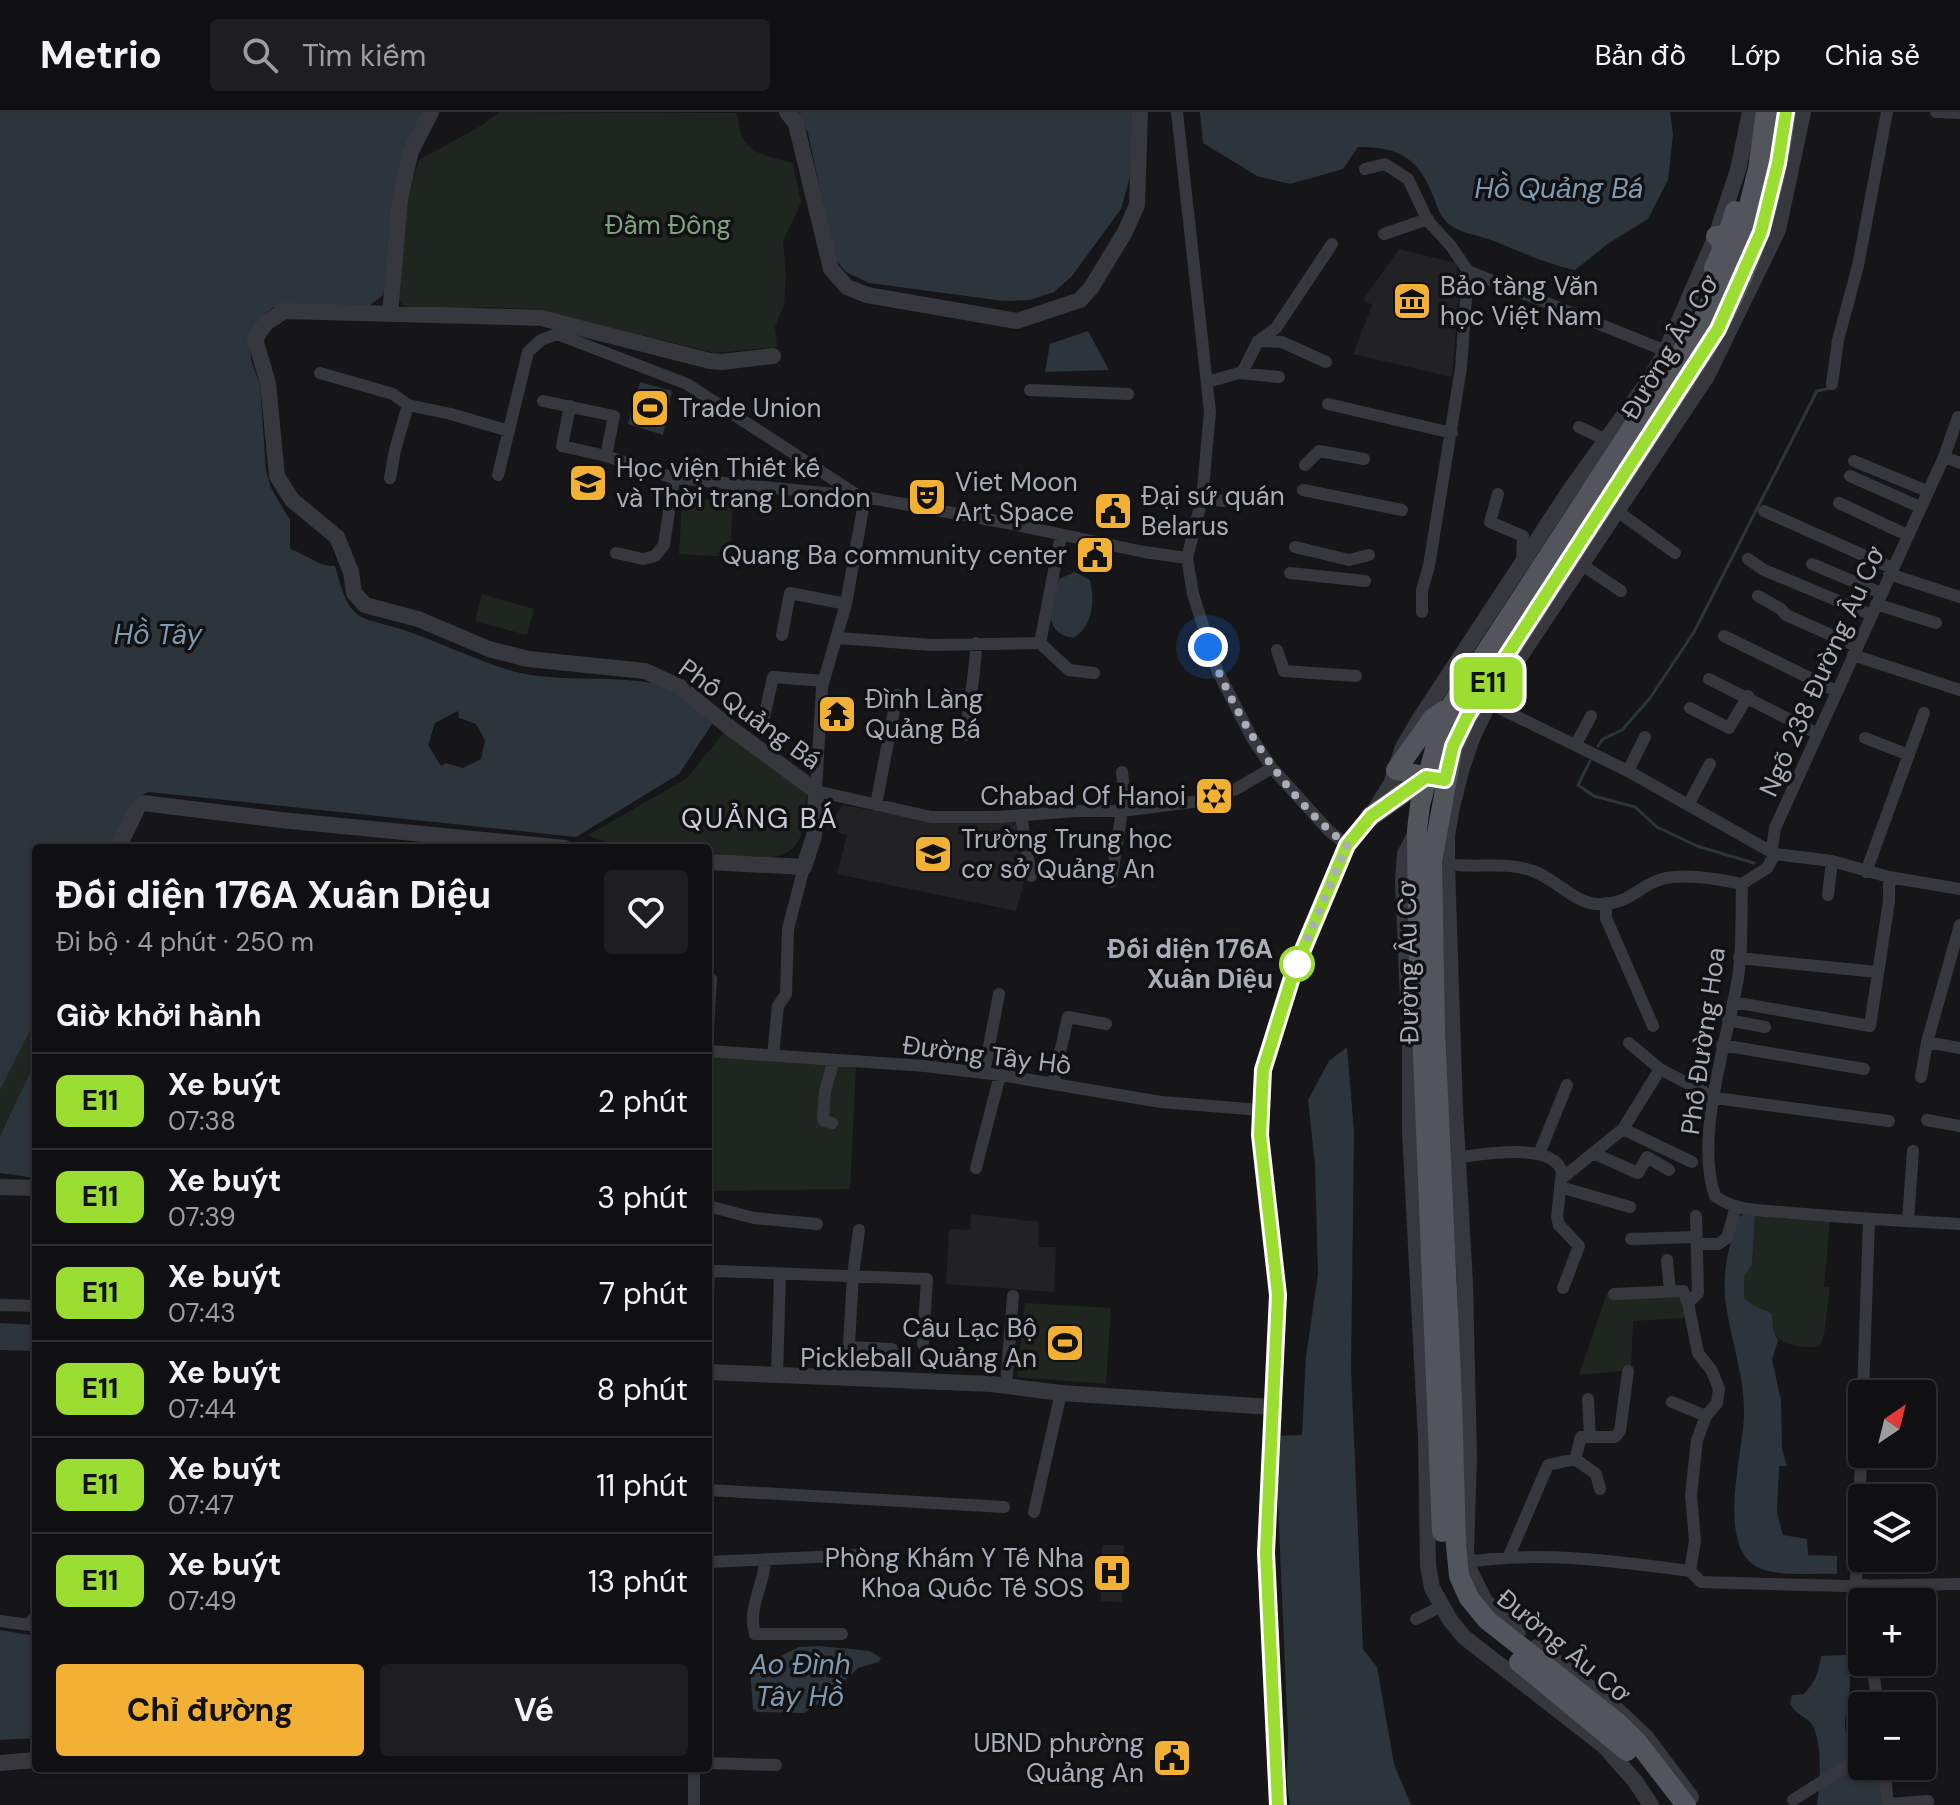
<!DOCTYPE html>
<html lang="vi">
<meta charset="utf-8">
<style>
:root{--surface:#101012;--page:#1e1e20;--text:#f1f3f6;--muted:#9c9d9f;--line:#303032;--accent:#f2b134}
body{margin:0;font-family:"DM Sans",sans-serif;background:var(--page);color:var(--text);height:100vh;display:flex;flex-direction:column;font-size:30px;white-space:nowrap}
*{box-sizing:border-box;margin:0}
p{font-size:26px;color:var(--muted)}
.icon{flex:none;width:44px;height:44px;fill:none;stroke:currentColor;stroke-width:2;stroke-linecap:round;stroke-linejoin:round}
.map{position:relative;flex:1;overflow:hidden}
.side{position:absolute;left:32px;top:732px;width:680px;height:928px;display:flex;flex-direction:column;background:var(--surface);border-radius:8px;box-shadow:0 2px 6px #0004,0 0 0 2px var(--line)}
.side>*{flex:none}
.badge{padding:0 16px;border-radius:12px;font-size:28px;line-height:52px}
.needle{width:52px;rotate:35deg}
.buttons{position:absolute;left:1848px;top:1268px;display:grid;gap:16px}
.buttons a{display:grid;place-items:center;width:88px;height:88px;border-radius:8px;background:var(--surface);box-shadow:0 2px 6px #0004,0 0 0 2px var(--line);font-size:40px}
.you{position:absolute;width:40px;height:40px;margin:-20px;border:6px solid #fff;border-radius:50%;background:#1a73e8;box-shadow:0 0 0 12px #1a73e833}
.map>.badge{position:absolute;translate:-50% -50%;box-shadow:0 0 0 4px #fff}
h2{padding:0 24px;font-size:30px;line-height:72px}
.round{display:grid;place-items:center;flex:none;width:84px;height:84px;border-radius:8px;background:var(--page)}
.summary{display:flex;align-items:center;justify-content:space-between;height:136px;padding:0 24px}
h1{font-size:38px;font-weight:700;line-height:60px}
.action{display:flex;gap:16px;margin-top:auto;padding:16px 24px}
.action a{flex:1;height:92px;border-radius:8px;background:var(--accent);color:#111;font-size:32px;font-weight:700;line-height:92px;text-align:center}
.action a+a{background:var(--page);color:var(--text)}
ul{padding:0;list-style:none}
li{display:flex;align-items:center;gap:24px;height:96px;padding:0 24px;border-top:2px solid var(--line)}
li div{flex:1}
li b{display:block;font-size:30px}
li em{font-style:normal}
li .badge{min-width:88px;font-weight:700;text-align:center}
header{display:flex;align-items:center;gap:48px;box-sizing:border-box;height:112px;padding:0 40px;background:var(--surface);border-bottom:2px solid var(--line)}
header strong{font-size:38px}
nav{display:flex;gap:44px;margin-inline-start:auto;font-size:28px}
.search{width:560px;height:72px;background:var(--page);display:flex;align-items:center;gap:20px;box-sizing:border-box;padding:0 28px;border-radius:8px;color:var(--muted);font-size:30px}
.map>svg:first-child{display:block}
.built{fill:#222225}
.green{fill:#1e261f}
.water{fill:#2c353c}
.pier{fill:#161618}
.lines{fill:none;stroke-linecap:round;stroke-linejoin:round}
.stream{stroke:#2c353c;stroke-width:3}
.minor{stroke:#37383d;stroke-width:12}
.tertiary{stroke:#37383d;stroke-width:16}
.primary{stroke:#53555c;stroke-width:20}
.line-casing{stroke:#fff;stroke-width:18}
.line{stroke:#9cdd31;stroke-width:12}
.walk{stroke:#a8adb8;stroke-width:8;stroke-dasharray:0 14.4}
.stop-dot{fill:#fff;stroke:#9cdd31;stroke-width:4}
.labels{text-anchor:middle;stroke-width:7;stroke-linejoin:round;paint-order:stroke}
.park-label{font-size:26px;fill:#7fa381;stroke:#111113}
.poi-label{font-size:26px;fill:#a8adb8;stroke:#111113;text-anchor:start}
.street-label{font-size:26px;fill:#a8adb8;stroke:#111113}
.stop-label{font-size:26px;font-weight:bold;fill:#a8adb8;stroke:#111113;text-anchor:end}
.water-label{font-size:28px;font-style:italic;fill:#7f9bb3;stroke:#111113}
.neighbourhood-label{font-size:28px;letter-spacing:2px;fill:#c9ccd4;stroke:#111113}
</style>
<header>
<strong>Metrio</strong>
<div class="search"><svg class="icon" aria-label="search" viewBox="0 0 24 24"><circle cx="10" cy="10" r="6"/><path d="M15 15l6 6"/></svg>Tìm kiếm</div>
<nav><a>Bản đồ</a><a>Lớp</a><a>Chia sẻ</a></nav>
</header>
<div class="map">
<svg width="1960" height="1693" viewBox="0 0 1960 1693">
<rect width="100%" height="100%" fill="#161618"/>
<path class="built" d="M1399 137 1456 151 1459 180 1452 265 1353 242 1372 193 1363 188Z
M843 693 930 709 1018 710 1027 761 1016 799 837 762 847 723 826 717Z
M971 1102 1039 1110 1038 1135H1056L1054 1180 946 1172 949 1117 970 1118Z
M1102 1433H1124L1122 1490 1101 1489Z"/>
<path class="green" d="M500 0 735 1 738 4C739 41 763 43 793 51L801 91 783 129 786 163 784 193 775 215 777 235 715 241 539 198 490 195 409 199 397 187 406 93 419 48 479 15Z
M682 386 733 389 730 445 679 442Z
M482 482 534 497 527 523 475 509Z
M726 618 807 679C805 693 805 710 801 723 790 758 734 744 708 741V736C672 736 620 740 588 723L686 667Z
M36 907V948L0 1024V978Z
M708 943 856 955 850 1077 709 1079Z
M1755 1103 1830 1108 1824 1175H1830L1824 1223 1820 1234C1812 1236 1807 1235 1799 1234 1774 1231 1773 1219 1765 1198L1752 1195 1744 1186V1165L1752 1153Z
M1681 1177 1685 1206 1633 1209 1631 1258 1579 1263 1607 1181Z
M1025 1191 1111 1196 1106 1272 1017 1265Z"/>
<path class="water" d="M0 0H425L383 183 368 195H274L260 206 250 225 251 248 260 273 266 359 271 376 290 408V437C306 442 319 455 335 454 352 519 360 501 415 522 447 534 479 549 512 559 558 571 606 563 652 571 667 574 704 599 712 612L679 662 576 725 149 680 137 685 111 736H36V907L0 978Z
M798 0H1132L1137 39 1121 97 1072 164 1054 180 1030 188 1004 189 869 171 846 160 836 148 832 133 808 21Z
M1200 0H1670L1673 22 1668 68 1648 107 1609 131 1575 158C1546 152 1521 140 1494 129 1479 123 1454 121 1444 107 1438 100 1435 87 1431 79 1416 43 1395 35 1358 35L1343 57 1290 72 1257 64 1203 31Z
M1088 219 1109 258 1045 260 1050 232Z
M640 270 672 279 663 323 628 312Z
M1075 460 1090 468C1095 488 1093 515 1073 526 1040 519 1051 491 1059 467Z
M1347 935 1354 1020 1351 1257 1363 1537 1377 1555 1394 1652 1411 1693H1290L1287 1671 1288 1622 1275 1324 1302 1323 1306 1245 1318 1162 1315 1052 1308 988 1329 949Z
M36 948V1066L0 1061V1024Z
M1743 1102 1755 1103 1752 1153 1744 1165V1186C1753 1196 1762 1195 1772 1202L1773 1218 1778 1228 1772 1248 1781 1288 1782 1337 1787 1354H1779L1777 1401 1783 1423 1807 1427 1808 1443 1837 1444V1462C1815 1461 1776 1465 1757 1455 1716 1433 1743 1342 1744 1304 1744 1290 1743 1275 1740 1261 1730 1206 1715 1180 1733 1123 1736 1114 1735 1107 1743 1102Z
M0 1211 36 1213V1239L0 1238Z
M0 1518 36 1524V1626L0 1628Z
M819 1534 870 1539 881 1546 879 1550 858 1556 824 1588 804 1601 757 1600 753 1597 750 1557 758 1549H770L799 1535Z
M1847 1543C1848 1552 1850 1561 1850 1569 1850 1594 1833 1627 1862 1639V1654H1879L1883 1693H1817C1820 1675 1824 1623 1809 1609 1801 1602 1797 1603 1790 1592L1792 1583 1804 1582C1815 1570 1819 1561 1821 1544Z"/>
<path class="pier" d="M458 599 459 606 476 612 485 628 481 647 463 656 446 651 441 654 428 633 435 611Z"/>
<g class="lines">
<path class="stream" d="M1598 634 1603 627 1622 618 1650 586 1694 520 1817 279 1831 276
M1590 649 1578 673 1594 684 1635 695 1657 715 1697 734 1754 751"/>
<path class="minor" d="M1177 0 1210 300 1202 387 1187 446 1193 482 1217 558 1252 626 1272 656 1329 719 1347 733
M1936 0 1960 1
M1365 57 1385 52 1408 67 1428 109 1451 134 1468 159
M1384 122 1428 107
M1468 159 1666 239
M1258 229 1282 230 1326 250
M320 261 393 282 408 293
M1242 261 1258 229 1276 216 1332 132
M1207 270 1239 261 1279 265
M1832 272 1838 228 1858 154 1887 0
M1030 278 1128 282
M543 289 614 304 606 344
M1328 292 1452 321
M570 294 562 334 606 344 674 366 865 385 1002 410 1144 440 1187 446
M1579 315 1606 328
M1944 345 1960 351
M1854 349 1927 379
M1305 353 1319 339 1364 347
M498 363 528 240 541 228 557 222 687 272 854 381
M1850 364 1920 395
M390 366 395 338 408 293 451 302 509 319
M1303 378 1402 398
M1498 382 1490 410 1523 424 1522 448
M865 385 846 492 822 575 816 679 931 705H998L1076 699H1122L1208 688 1236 677 1272 656
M1202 387 1224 389
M1839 391 1907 423
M1617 399 1675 441
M1764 399 1892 456
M1061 423 1040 531 1069 558 1094 561
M1295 435 1349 448 1369 443
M616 441 643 447 655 444 664 433 674 366
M1748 447 1764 458 1872 503
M1812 452 1881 481
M1582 453 1621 479
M1290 461 1365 469
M1889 462 1960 485
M1758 484 1781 497 1786 503 1856 534
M1876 492 1936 511
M1422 500V478L1429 454 1461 256 1468 159
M782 523 790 481 846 492
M1724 524 1836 579
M838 526 932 533 1040 531
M1277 538 1284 559 1356 564
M1853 543 1960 578
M1709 567 1816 621
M1489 591 1628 659 1775 742 1832 749 1889 765 1960 777
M1690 596 1729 616 1748 584
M763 610 773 565 824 569
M966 623C968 592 976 562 976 531
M1865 626 1909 643
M1576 632 1591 604
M1628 659 1645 625
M1122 660 1126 698
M876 693 897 583
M1688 693 1710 652
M1021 703 1031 764
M1441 751C1471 758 1503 748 1533 759 1556 767 1575 792 1599 792 1632 792 1637 774 1662 767 1684 761 1719 767 1742 772L1767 756 1775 742 1772 737 1775 716 1944 345 1958 305
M1866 760 1924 601
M1111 770 1122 699
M1742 772C1741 806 1743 843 1736 877 1725 934 1695 1028 1715 1084 1738 1101 1767 1098 1793 1101 1849 1106 1904 1109 1960 1112
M1828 783 1832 749
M1606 791V806L1653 914
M1739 846 1877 860
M1733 890 1870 914 1889 789V765
M1728 908 1765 915
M708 916 711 867
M1927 930 1960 936
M1629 931 1660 957 1715 986 1889 1009
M1722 933 1864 957
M708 939 925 954 1000 963 1161 990 1260 998
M773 943 778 894 786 882 788 817 804 755
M984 961 999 882
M1921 965 1927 930 1960 813
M1053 972 1068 905 1106 912
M1927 1008 1960 1014
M832 1011 824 1009 823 1006 825 979 834 948
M1623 1017 1692 1050
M1593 1041 1638 1061 1647 1045 1669 1058
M1539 1042 1567 973
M1450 1047C1475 1043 1552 1028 1562 1060L1557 1105 1559 1113 1579 1134 1563 1176
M976 1056 1000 963
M1561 1067 1623 1017 1660 957
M1560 1075 1630 1095
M708 1094 754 1106 817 1112
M1908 1109 1913 1039
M1631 1127 1696 1125
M1697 1132H1718L1727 1126 1736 1094
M1667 1148 1670 1179
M708 1181 709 1163 715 1159 927 1167 923 1232
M1614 1182 1683 1179 1688 1191
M0 1193 36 1194
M848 1235 892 1237
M777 1263 780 1162
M847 1266 853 1163 859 1118
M1006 1274 1013 1184
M1863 1282 1869 1108
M1588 1287 1590 1325
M1672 1290 1706 1304
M1575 1347 1581 1325H1615L1620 1319 1628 1259
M708 1378 1004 1395
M1034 1400 1061 1281
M1509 1444 1548 1353 1575 1347 1596 1362 1600 1377
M765 1449C764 1474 747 1496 755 1522H842
M708 1450 860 1443
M1460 1451C1537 1438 1613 1449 1690 1459L1701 1470 1844 1474 1960 1472
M1690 1459 1695 1429 1691 1383 1697 1328 1706 1304 1717 1291 1719 1277 1712 1259 1698 1241 1688 1191 1698 1181 1696 1104
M1856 1473 1862 1323
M1865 1473 1867 1490
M1416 1507 1442 1494
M0 1509 30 1513 33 1507
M1872 1550 1878 1594
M708 1651 776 1653
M1884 1654 1888 1693
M694 1656V1693
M1793 1688 1862 1644
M1888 1692 1928 1689"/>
<path class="tertiary" d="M787 0 796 12 831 157 847 175 867 183 1017 209 1080 188 1091 176 1125 120 1137 93 1140 0
M390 202 400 87 411 39 431 0
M1417 719 1405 742 1403 768 1410 935V1019L1426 1326 1428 1453 1432 1476 1450 1508 1464 1525 1604 1634 1635 1669 1651 1693
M118 736 138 695 143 691 281 708 565 736
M708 750 804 755 814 724 816 679 729 615 680 575 645 559 528 547 489 537 418 507 365 493 354 481 351 460 337 425 292 388 277 364 268 271 255 227 266 211 284 199 511 205 541 206 710 249 722 250 773 244
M0 1075 36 1076
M708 1260 991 1272 1061 1281 1272 1295
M1518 1520 1485 1489 1470 1459 1466 1440 1469 1345 1465 1172 1455 997 1447 753V724L1452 695 1461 659 1473 624 1489 591 1707 264 1778 118 1803 0
M1537 1535 1611 1592 1646 1625 1691 1685
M0 1651 36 1648
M1278 1693 1266 1441 1278 1183 1260 1023 1263 958 1294 859 1347 733 1371 704 1391 672 1403 635 1419 608 1570 378 1650 267 1666 239 1716 124 1738 58 1750 0"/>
<path class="primary" d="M1714 156 1722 138 1721 129 1716 124 1728 122 1735 99
M1437 667 1396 658 1433 606 1445 598
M1371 704 1426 665
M1442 1420 1418 817 1417 718 1420 693 1438 626 1450 595 1702 209 1743 118 1758 57 1766 0
M1519 1550 1627 1639
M1686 1693 1638 1631 1617 1610 1487 1508 1469 1486 1459 1464 1456 1433 1452 1287 1435 919 1432 749 1453 634 1468 603 1704 239C1750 165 1775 86 1786 0"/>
</g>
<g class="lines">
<defs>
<path id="line" d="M1278 1693 1266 1441 1278 1183 1260 1023 1263 958 1294 859 1347 733 1371 704 1426 665 1445 668 1453 634 1468 603 1718 217 1761 120 1778 51 1786 0"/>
</defs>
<use href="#line" class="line-casing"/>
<use href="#line" class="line"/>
<path class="walk" d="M1208 535C1239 611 1282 682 1347 733L1294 859 1297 852"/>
</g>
<defs>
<symbol id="museum-square" viewBox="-11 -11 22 22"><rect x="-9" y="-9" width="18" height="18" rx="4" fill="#f2b134" stroke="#111113"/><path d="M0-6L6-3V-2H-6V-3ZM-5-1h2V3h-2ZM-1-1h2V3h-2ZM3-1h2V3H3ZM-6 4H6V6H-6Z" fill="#111"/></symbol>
<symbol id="stadium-square" viewBox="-11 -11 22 22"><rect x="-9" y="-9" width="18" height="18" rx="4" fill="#f2b134" stroke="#111113"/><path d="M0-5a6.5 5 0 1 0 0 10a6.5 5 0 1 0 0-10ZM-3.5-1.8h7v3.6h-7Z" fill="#111"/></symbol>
<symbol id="university-square" viewBox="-11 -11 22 22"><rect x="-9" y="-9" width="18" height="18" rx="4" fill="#f2b134" stroke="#111113"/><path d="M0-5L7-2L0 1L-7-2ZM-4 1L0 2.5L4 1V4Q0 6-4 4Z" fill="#111"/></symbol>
<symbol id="theatre-square" viewBox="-11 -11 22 22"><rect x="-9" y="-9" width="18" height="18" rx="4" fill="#f2b134" stroke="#111113"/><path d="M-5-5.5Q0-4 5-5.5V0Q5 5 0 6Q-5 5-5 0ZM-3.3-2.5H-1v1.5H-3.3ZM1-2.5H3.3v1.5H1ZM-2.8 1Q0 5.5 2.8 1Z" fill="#111"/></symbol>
<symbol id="civic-square" viewBox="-11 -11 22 22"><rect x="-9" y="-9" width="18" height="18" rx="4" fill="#f2b134" stroke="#111113"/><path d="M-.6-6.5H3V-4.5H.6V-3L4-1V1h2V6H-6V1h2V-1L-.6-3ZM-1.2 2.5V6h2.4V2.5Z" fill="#111"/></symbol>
<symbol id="temple-square" viewBox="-11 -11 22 22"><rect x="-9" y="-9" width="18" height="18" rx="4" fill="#f2b134" stroke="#111113"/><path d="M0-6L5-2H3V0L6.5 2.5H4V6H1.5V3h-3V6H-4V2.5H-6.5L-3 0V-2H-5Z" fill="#111"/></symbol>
<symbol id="synagogue-square" viewBox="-11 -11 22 22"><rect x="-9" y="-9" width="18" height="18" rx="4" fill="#f2b134" stroke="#111113"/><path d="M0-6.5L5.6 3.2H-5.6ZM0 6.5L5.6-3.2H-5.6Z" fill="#111"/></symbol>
<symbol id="school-square" viewBox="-11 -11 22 22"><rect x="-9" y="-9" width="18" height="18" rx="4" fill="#f2b134" stroke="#111113"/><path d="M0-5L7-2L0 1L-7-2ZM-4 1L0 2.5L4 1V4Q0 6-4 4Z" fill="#111"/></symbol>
<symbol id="hospital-square" viewBox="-11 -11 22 22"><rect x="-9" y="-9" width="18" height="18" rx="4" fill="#f2b134" stroke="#111113"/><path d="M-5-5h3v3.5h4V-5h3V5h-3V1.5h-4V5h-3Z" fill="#111"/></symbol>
</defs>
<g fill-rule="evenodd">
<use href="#museum-square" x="1390" y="167" width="44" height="44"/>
<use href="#stadium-square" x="628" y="274" width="44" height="44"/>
<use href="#university-square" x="566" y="349" width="44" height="44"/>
<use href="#theatre-square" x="905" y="363" width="44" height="44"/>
<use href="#civic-square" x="1091" y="377" width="44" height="44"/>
<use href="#civic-square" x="1073" y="421" width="44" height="44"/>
<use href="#temple-square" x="815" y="580" width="44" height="44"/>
<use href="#synagogue-square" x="1192" y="662" width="44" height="44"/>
<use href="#school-square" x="911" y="720" width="44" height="44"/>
<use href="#stadium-square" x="1043" y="1209" width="44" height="44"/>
<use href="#hospital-square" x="1090" y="1439" width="44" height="44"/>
<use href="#civic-square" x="1150" y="1624" width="44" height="44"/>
</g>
<circle class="stop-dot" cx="1297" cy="852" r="16"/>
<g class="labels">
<g class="park-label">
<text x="668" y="122">Đầm Đông</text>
</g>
<g class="poi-label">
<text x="1440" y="183">Bảo tàng Văn<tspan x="1440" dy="30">học Việt Nam</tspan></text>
<text x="678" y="305">Trade Union</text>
<text x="616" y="365">Học viện Thiết kế<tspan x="616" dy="30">và Thời trang London</tspan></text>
<text x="955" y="379">Viet Moon<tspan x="955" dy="30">Art Space</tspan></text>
<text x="1141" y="393">Đại sứ quán<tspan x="1141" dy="30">Belarus</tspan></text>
<text x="1067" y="452" text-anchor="end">Quang Ba community center</text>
<text x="865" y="596">Đình Làng<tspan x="865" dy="30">Quảng Bá</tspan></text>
<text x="1186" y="693" text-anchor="end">Chabad Of Hanoi</text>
<text x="961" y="736">Trường Trung học<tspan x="961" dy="30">cơ sở Quảng An</tspan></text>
<text x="1037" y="1225" text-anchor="end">Câu Lạc Bộ<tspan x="1037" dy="30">Pickleball Quảng An</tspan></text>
<text x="1084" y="1455" text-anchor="end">Phòng Khám Y Tế Nha<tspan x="1084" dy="30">Khoa Quốc Tế SOS</tspan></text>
<text x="1144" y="1640" text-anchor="end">UBND phường<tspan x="1144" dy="30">Quảng An</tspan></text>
</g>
<g class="street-label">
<text transform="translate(1670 235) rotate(-59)" y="9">Đường Âu Cơ</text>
<text transform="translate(1822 559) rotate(-66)" y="9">Ngõ 238 Đường Âu Cơ</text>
<text transform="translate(750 602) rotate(36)" y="9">Phố Quảng Bá</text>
<text transform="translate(1408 850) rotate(-91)" y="9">Đường Âu Cơ</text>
<text transform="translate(1703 929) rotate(-82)" y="9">Phố Đường Hoa</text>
<text transform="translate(987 943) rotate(7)" y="9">Đường Tây Hồ</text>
<text transform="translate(1564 1534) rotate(39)" y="9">Đường Âu Cơ</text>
</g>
<g class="stop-label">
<text x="1273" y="846">Đối diện 176A<tspan x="1273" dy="30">Xuân Diệu</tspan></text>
</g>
<g class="water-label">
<text x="1559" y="86">Hồ Quảng Bá</text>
<text x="158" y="532">Hồ Tây</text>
<text x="800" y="1562">Ao Đình<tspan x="800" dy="32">Tây Hồ</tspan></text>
</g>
<g class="neighbourhood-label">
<text x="760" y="716">QUẢNG BÁ</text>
</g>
</g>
</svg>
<div class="buttons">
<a><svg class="needle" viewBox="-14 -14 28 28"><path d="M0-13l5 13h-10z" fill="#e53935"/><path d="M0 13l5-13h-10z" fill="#9c9d9f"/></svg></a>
<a><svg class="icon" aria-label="layers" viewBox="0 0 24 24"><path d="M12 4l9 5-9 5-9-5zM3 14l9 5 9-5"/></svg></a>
<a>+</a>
<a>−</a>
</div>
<div class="you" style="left:1208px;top:535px"></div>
<b class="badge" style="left:1488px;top:571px;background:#9cdd31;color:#111">E11</b>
<section class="side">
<div class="summary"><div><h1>Đối diện 176A Xuân Diệu</h1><p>Đi bộ · 4 phút · 250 m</p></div><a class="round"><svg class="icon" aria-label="heart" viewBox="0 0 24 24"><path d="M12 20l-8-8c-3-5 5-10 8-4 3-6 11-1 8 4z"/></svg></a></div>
<h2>Giờ khởi hành</h2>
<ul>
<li><span class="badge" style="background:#9cdd31;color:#111">E11</span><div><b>Xe buýt</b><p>07:38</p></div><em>2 phút</em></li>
<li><span class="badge" style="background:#9cdd31;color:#111">E11</span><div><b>Xe buýt</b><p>07:39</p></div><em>3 phút</em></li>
<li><span class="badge" style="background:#9cdd31;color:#111">E11</span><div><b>Xe buýt</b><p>07:43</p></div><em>7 phút</em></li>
<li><span class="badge" style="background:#9cdd31;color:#111">E11</span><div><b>Xe buýt</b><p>07:44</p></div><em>8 phút</em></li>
<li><span class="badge" style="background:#9cdd31;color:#111">E11</span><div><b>Xe buýt</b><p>07:47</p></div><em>11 phút</em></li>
<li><span class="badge" style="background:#9cdd31;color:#111">E11</span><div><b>Xe buýt</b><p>07:49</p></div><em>13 phút</em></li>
</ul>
<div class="action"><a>Chỉ đường</a><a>Vé</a></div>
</section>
</div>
